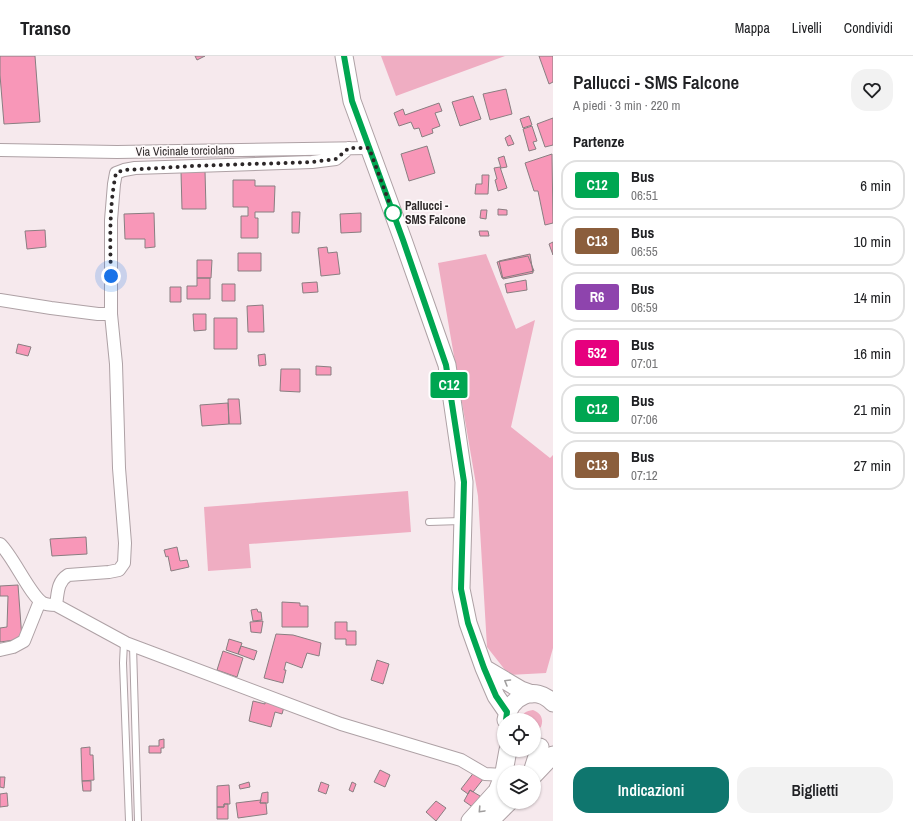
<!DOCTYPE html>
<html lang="it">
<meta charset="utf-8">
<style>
:root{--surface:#fff;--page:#f2f2f2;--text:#202124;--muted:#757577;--line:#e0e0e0;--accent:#0f766e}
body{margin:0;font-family:"Archivo Narrow",sans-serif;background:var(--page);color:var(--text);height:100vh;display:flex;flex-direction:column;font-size:15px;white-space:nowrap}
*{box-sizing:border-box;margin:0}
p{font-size:13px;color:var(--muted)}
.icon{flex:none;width:22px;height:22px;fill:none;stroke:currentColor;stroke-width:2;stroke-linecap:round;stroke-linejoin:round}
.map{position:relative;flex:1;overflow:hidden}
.side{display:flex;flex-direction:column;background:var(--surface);width:360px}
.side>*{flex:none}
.badge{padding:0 8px;border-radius:3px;font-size:14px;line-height:26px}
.fabs{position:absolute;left:497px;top:657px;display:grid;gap:8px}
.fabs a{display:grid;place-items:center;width:44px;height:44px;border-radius:50%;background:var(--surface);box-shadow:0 1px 3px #0004;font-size:20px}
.you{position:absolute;width:20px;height:20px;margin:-10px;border:3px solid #fff;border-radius:50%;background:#1a73e8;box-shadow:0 0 0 6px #1a73e833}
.map>.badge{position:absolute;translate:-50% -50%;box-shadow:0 0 0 2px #fff}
h2{padding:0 20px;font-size:15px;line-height:36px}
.round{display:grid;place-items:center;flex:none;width:42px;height:42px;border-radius:16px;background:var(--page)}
.summary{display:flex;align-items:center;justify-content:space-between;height:68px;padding:0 20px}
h1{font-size:19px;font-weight:600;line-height:30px}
.cta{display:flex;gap:8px;margin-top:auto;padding:8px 20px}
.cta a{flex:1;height:46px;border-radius:16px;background:var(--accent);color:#fff;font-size:16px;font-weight:600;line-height:46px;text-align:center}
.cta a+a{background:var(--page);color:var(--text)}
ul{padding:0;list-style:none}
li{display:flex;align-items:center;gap:12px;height:50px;margin:0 8px 6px;padding:0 12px;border:2px solid var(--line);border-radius:16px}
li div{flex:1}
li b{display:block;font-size:15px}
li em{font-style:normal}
li .badge{min-width:44px;font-weight:700;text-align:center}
header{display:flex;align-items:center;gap:24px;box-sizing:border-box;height:56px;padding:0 20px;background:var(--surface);border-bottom:1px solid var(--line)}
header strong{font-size:19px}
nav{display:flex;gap:22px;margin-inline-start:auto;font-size:14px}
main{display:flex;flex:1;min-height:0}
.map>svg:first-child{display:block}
.green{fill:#efadc2}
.building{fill:#f897b8;stroke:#897e81}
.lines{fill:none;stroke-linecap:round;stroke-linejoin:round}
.lane-casing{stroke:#aea1a5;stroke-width:8}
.street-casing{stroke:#aea1a5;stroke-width:14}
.secondary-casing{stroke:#aea1a5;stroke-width:19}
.lane{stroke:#fff;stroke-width:6}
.street{stroke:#fff;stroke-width:12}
.secondary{stroke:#fff;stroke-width:17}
.oneway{stroke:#a09e9e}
.line-casing{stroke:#fff;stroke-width:9}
.line{stroke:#00a651;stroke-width:6}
.walk{stroke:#2c2728;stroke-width:4;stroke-dasharray:0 7.2}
.stop-dot{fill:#fff;stroke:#00a651;stroke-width:2}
.labels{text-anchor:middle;stroke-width:3.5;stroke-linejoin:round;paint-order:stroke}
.street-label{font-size:12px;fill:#2c2728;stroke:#fef9fa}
.stop-label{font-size:12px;font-weight:bold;fill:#2c2728;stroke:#fef9fa;text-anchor:start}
</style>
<header>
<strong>Transo</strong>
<nav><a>Mappa</a><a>Livelli</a><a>Condividi</a></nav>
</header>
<main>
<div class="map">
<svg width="553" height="765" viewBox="0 0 553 765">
<rect width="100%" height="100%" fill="#f6e9ed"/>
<path class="green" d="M381 0H505L396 40Z
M486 198 516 273 535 264 511 371 550 402 553 399V592L546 617 509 619 487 591 478 440 438 207Z
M408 435 411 476 249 488 251 512 208 515 204 451Z
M533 654C541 657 544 663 541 671L534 676V664H521C522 657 526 655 533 654Z"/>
<path class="building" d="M0 0H35L40 66 4 68 0 19Z
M195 0H205L197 4Z
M539 0H553V26L549 28Z
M506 33 512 58 490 64 483 38Z
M473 40 481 63 460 70 452 46Z
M439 47 442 55 435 57 440 70 432 73 433 77 422 81 419 72 414 73 411 66 399 70 394 57 403 53 405 59Z
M529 60 532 69 523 72 520 63Z
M553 62V89L545 91 537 68Z
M532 70 537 85 533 86 536 93 529 95 523 73Z
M510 79 514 88 508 90 505 82Z
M427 90 435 117 409 125 401 98Z
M552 98 553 167 545 169 538 135H534L525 107Z
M504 100 507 111 501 112 498 102Z
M500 111 507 132 498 135 495 124 497 123 494 112Z
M205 115 206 153H182L181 116Z
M482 119H489L488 138H475L476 128H482Z
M233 124H255V130H275L274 156H255V162H258V182H241V160H248V151H233Z
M498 153 507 154V159H498Z
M481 154H487L486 163 480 162Z
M292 156H300L299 177H292Z
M154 157 155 191 145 192V183H125L124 158Z
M361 157V176L341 177 340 158Z
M45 174 46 191 27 193 25 175Z
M479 175H488L489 180H480Z
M553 186V199L549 188Z
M327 191 328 197 337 196 340 218 321 220 318 192Z
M238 197H261V215H238Z
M530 198 533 217 503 223 499 205Z
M528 200 534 215 502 222 497 206Z
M197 204H212L211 222H197Z
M197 222H210V243H187V230H197Z
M526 224 527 234 507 237 505 228Z
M317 226 318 236 303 237 302 227Z
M222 228H235V245H222Z
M170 231H181V246H170Z
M263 249 264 276H248L247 250Z
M193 258H206V274L194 275Z
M214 262H237V293H214Z
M18 288 31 291 28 300 16 297Z
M265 298 266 309 259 310 258 299Z
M316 310 331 311V319H316Z
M281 313H300V336L280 335Z
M228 343H239L241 368H229Z
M228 347 229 368 202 370 200 349Z
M86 481 87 498 52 500 50 483Z
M177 491 180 505 187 504 189 511 171 515 168 500 166 501 164 494Z
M18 529 22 583 0 586V572L7 571 8 540H0V530Z
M282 546 300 547V550H308V571H282Z
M257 553 258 556H261L262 564 253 565 251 554Z
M263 565 261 577 251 576 250 566Z
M335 566H347V575H356V589H346V583H335Z
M276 578 293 579 321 587 319 600 307 597 302 612 286 606 284 614H286L283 627 264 622Z
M229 583 242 587 238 598 226 594Z
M241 590 257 595 254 604 238 598Z
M223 595 243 602 237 621 217 614Z
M377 604 389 608 383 628 371 624Z
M253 645 265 648V646L284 651 282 658 275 656 271 671 249 665Z
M164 683V692H161V697H149V690H159V684Z
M90 691V699H93L94 724 82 725 81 692Z
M380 714 390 719 385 731 374 726Z
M475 715 484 722 473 736 470 734 468 738 461 733Z
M0 721H5L4 732 0 731Z
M82 725H91V735H83Z
M249 726 250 731 240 733 239 729Z
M321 726 329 729 326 738 318 735Z
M352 726 356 728 353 736 349 734Z
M229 729 230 748H224V751H217V730Z
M470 734 480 740 474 752 464 745Z
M268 736V747H260L262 737Z
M7 737 8 750 0 751V738Z
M261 744 260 747H266L267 758 238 762 236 747Z
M436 745 446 752 436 765 426 756Z
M224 748H228V763H217V751H224Z"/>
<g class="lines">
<defs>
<path id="lane" d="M429 466 461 465
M124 586 123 607 129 765
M133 590 138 765"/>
<path id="street" d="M349 92 336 103 312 106 135 112 124 114 116 117 114 128 111 164V258L116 308 119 412 125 487 124 507 119 514 109 516 68 519C57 526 58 537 56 549L126 587 341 668 461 704 485 718 504 719
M0 94 117 96 369 92
M0 244 51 252 98 258H111
M0 488C13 500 31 541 43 547 47 549 52 549 56 549
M0 594 13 591 24 585 40 545"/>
<path id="secondary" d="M344 0 352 45 403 184 447 309 464 426 461 533 468 567 484 612 496 640 507 656
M484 612 521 634 532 638
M506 664C510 640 535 628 553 647
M504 716 508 694
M532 716 540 691
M534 719 553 699
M470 765 497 735 504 718
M490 765 509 746"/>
</defs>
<use href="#lane" class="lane-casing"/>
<use href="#street" class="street-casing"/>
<use href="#secondary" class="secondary-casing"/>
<use href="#lane" class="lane"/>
<use href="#street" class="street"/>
<use href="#secondary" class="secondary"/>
</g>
<defs><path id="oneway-chevron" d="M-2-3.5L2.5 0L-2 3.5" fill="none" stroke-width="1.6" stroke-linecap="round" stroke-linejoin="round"/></defs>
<g class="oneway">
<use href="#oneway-chevron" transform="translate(507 626) rotate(-150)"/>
<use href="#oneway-chevron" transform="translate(481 754) rotate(133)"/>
</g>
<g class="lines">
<defs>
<path id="line" d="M344 0 352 45 403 184 446 309 464 426 461 533 468 567 484 612 496 640 507 656 506 664"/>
</defs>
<use href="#line" class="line-casing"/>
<use href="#line" class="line"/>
<path class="walk" d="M111 220C110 186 109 151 116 117L124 114 194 110 312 106 336 103 349 92H369L393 157"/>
</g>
<circle class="stop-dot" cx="393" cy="157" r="8"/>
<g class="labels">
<g class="street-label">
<text transform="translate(185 95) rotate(-1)" y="4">Via Vicinale torciolano</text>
</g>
<g class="stop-label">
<text x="405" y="154">Pallucci -<tspan x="405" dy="14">SMS Falcone</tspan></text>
</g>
</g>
</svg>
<div class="fabs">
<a><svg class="icon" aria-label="locate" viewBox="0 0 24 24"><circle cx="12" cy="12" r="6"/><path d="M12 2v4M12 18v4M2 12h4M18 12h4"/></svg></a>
<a><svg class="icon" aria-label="layers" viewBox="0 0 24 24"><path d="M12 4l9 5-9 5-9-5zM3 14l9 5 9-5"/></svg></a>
</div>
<div class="you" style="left:111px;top:220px"></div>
<b class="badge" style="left:449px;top:329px;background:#00a651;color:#fff">C12</b>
</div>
<section class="side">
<div class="summary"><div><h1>Pallucci - SMS Falcone</h1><p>A piedi · 3 min · 220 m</p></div><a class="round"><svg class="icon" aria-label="heart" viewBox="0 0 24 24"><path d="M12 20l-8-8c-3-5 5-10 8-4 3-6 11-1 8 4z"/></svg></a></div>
<h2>Partenze</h2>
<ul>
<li><span class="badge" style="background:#00a651;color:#fff">C12</span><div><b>Bus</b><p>06:51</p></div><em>6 min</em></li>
<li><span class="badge" style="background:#8b5e3c;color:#fff">C13</span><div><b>Bus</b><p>06:55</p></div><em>10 min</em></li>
<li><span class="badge" style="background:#8e44ad;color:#fff">R6</span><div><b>Bus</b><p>06:59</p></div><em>14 min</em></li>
<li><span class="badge" style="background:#e6007e;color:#fff">532</span><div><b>Bus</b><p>07:01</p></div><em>16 min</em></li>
<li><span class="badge" style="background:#00a651;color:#fff">C12</span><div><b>Bus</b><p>07:06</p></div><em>21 min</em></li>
<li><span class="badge" style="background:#8b5e3c;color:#fff">C13</span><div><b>Bus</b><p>07:12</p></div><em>27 min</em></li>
</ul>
<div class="cta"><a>Indicazioni</a><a>Biglietti</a></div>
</section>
</main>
